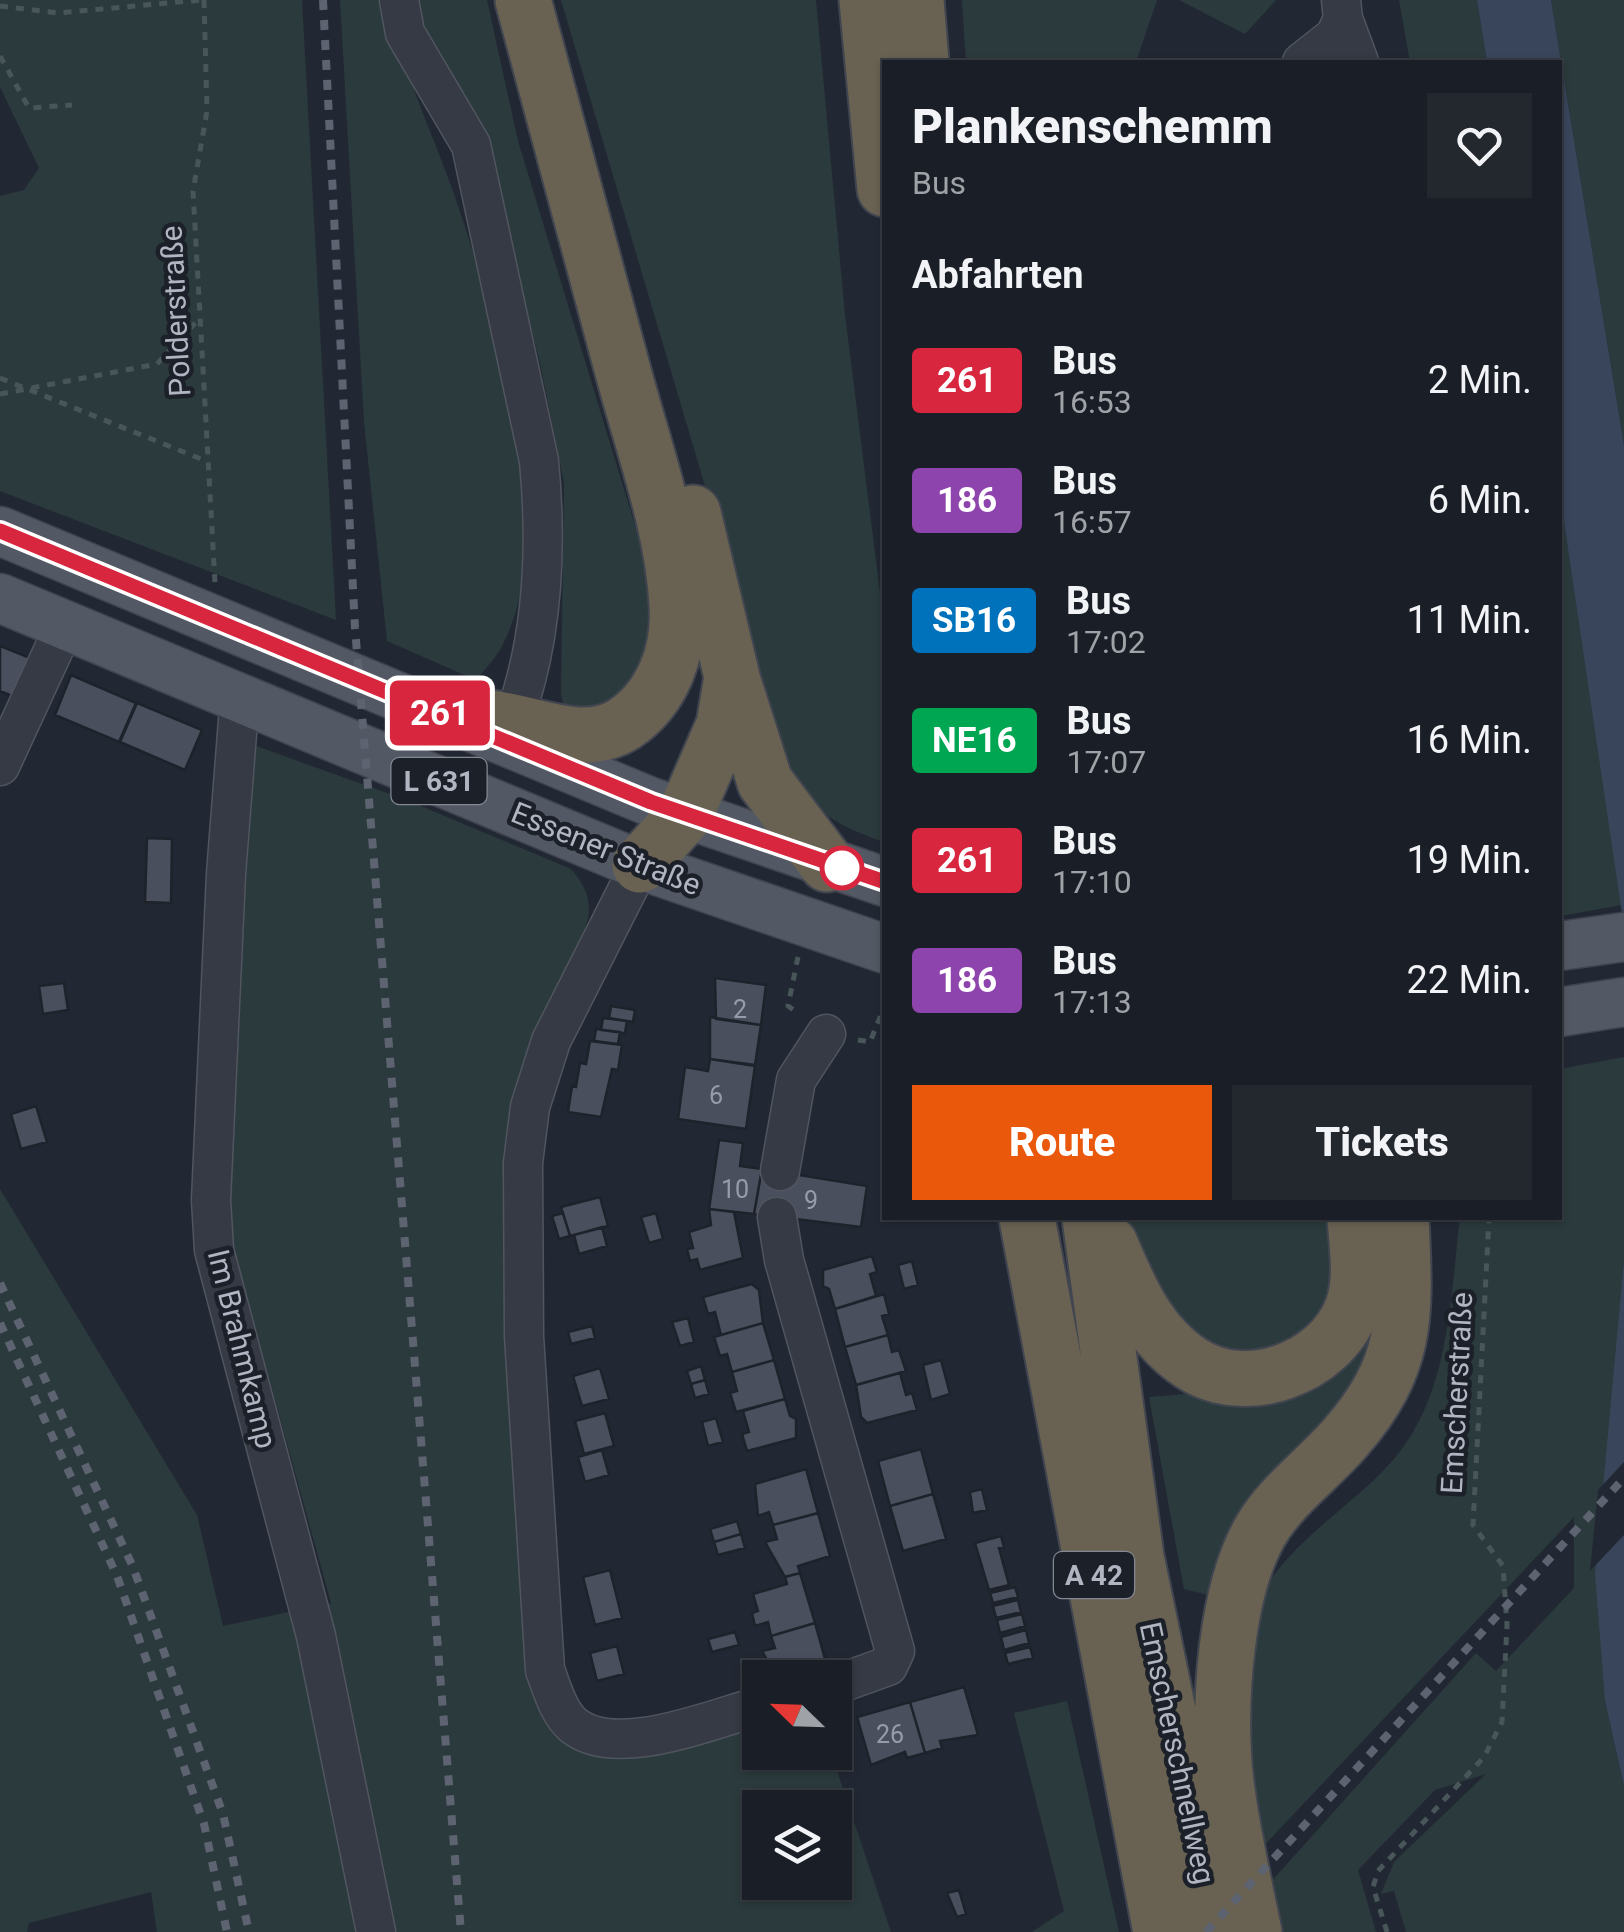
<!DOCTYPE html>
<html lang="de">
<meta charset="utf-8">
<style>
:root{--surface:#1a1e26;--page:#23272e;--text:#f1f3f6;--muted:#9fa2a7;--line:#383c43;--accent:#ea580c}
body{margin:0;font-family:Roboto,sans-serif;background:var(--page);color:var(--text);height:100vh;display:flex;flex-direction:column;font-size:38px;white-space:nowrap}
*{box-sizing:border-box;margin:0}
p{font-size:32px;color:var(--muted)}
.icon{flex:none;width:55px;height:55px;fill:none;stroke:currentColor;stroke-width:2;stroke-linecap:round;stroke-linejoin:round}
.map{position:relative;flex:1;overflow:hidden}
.side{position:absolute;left:882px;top:60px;width:680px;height:1160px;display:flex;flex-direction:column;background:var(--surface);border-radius:0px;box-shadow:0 2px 8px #0004,0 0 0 2px var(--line)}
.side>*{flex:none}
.badge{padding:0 20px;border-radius:8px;font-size:35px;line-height:65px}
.needle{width:65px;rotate:293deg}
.controls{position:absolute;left:742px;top:1660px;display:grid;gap:20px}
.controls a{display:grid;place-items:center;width:110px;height:110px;border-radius:0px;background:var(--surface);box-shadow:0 2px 8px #0004,0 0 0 2px var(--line);font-size:50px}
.map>.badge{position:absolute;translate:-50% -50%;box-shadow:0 0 0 5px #fff}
h2{padding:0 30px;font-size:38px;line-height:90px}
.round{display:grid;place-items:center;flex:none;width:105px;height:105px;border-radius:0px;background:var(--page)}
.summary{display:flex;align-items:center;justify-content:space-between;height:170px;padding:0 30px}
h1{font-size:48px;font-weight:800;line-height:75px}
.cta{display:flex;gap:20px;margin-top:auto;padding:20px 30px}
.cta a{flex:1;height:115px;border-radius:0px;background:var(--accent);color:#fff;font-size:40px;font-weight:800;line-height:115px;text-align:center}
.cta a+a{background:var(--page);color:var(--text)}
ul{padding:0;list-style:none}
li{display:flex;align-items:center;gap:30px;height:120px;padding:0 30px}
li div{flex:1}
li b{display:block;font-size:38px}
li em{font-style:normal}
li .badge{min-width:110px;font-weight:700;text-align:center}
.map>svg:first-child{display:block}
.green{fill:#2b3a3c;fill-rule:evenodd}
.water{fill:#39455b}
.pier{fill:#222833}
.building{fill:#494f5d;stroke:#1d222b;stroke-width:2.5}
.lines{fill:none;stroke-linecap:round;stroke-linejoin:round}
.minor-casing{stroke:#50555f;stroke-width:41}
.major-casing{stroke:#3f434e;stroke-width:51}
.highway-casing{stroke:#40454f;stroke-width:59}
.path{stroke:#485659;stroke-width:5;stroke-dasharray:8 8;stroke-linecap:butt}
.minor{stroke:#353a44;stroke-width:38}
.major{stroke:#535964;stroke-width:48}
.highway{stroke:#696253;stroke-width:55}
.rail{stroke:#5d6370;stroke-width:8;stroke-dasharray:10 10;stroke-linecap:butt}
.line-casing{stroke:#fff;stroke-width:22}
.line{stroke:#d7263d;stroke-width:15}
.stop-dot{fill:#fff;stroke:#d7263d;stroke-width:5}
.labels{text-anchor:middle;stroke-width:9;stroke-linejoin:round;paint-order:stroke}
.number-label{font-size:25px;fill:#969ca8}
.shield{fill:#1b2029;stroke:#838893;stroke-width:2.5}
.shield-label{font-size:28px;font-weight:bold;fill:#b0b5c1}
.street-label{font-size:30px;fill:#b0b5c1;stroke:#1b2029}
</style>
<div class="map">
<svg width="1624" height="1932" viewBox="0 0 1624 1932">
<rect width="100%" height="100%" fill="#222833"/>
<path class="green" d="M0 0H302L336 620 0 491V196L24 190 39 168 0 87Z
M340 0H391C402 73 430 126 454 194 494 312 563 527 503 644 497 657 485 669 476 680L387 641 364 422Z
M413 0H487L518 141 645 558 654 618 651 671 616 706 565 709 561 695 564 483 540 363 481 131 417 19Z
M561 0H816L845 315 885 632V842C839 827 809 811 788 766Z
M962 0H1157L1136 62H966Z
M1179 0H1276L1245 34Z
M1399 0H1477L1487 62H1410Z
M1551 0H1624V445Z
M1560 495 1622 905 1560 916Z
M248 743 409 801 571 869C591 892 594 911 581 938L590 947 539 1035 535 1673C550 1693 576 1739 596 1753 623 1772 727 1732 760 1723V1752L831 1753 891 1932H157L151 1892 29 1923 27 1932H0V1189L197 1515 223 1626 331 1603 228 1229ZM760 1808H835V1882H760Z
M1624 1057V1260L1614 1384 1605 1701 1624 1786V1932H1406L1394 1891 1381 1894 1394 1862 1486 1774 1435 1790 1358 1870 1376 1932H1269L1261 1893 1476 1653 1496 1671 1574 1588V1517L1257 1853C1253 1797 1229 1657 1252 1611 1282 1548 1335 1519 1381 1473 1450 1406 1449 1307 1460 1218H1560V1069Z
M1127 1218H1331L1340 1275 1314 1327 1251 1358 1196 1343 1138 1258Z
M1363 1313 1375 1332 1358 1385 1212 1596 1184 1589 1149 1397 1235 1390Z
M1067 1701 1119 1932H1032L1064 1911 1014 1713Z"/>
<path class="water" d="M1477 0H1551L1624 445V927L1560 495V62H1487Z
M1624 1260V1786L1605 1701 1595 1574Z"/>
<path class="pier" d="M1624 1462V1535L1590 1571 1598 1490Z"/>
<path class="building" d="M0 646 40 662 24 701 0 691Z
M71 675 136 703 119 742 55 715Z
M137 703 202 730 185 770 120 742Z
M147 838 172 839 171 903 145 902Z
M715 978 766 985 761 1025 716 1019Z
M64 983 68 1010 43 1014 39 986Z
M611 1006 635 1010 633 1022 609 1018Z
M710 1017 761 1025 755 1065 710 1059Z
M603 1018 627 1021 625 1033 601 1030Z
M596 1029 620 1032 618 1044 594 1041Z
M590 1041 622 1045 618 1070 612 1069 601 1117 568 1112 572 1086 576 1087 580 1063 586 1064Z
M710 1059 755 1066 746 1129 678 1119 685 1067 708 1071Z
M36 1106 47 1142 21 1149 11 1114Z
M719 1140 743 1143 740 1166 762 1169 754 1214 709 1209Z
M762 1169 867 1186 861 1227 754 1214Z
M600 1197 608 1226 570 1236 561 1207Z
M709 1209 734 1212 743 1258 700 1270 697 1259 690 1261 687 1249 693 1248 689 1232 711 1225Z
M563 1213 570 1236 559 1239 552 1216Z
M656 1213 663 1239 649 1243 641 1217Z
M602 1227 607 1246 579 1254 574 1235Z
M872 1256 877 1272 870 1274 876 1296 835 1309 829 1289 823 1286V1270Z
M912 1261 918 1285 904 1289 898 1265Z
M752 1284 759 1290 763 1323 721 1335 715 1312 708 1314 703 1297Z
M884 1294 889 1314 882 1316 888 1335 845 1347 835 1309Z
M688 1318 694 1342 680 1346 672 1322Z
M763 1323 774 1360 732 1372 727 1354 720 1356 714 1337Z
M592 1326 595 1338 571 1344 568 1332Z
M888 1335 892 1352 899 1350 906 1371 856 1385 845 1347Z
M774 1360 785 1399 736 1412 730 1393 737 1391 732 1372Z
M941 1360 950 1394 931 1400 923 1365Z
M701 1366 705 1380 691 1384 687 1371Z
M600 1368 609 1399 582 1406 573 1376Z
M900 1373 906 1395 912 1393 917 1410 867 1423 861 1417 856 1385Z
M705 1380 709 1394 695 1398 691 1384Z
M785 1399 790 1416 796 1419V1438L747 1451 742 1434 749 1432 743 1411Z
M605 1413 614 1446 584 1454 575 1421Z
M716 1418 723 1442 708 1446 702 1422Z
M921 1449 933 1494 890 1506 878 1461Z
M602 1450 609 1475 585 1482 578 1457Z
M806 1469 818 1513 773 1525 769 1512 758 1516 755 1484Z
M982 1489 987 1510 973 1513 970 1492Z
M933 1494 946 1539 903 1551 890 1506Z
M818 1513 830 1556 798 1566 800 1573 785 1577 765 1542 777 1539 773 1525Z
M737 1521 741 1534 714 1542 710 1529Z
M741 1534 745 1548 718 1555 714 1542Z
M1001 1536 1004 1547 999 1548 1009 1585 989 1590 975 1543Z
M610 1570 622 1618 595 1625 583 1577Z
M800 1573 815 1623 771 1636 768 1622 755 1626 752 1613 758 1611 753 1594 787 1584 785 1577Z
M1015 1587 1018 1597 993 1603 990 1593Z
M1018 1600 1021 1612 996 1618 993 1606Z
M1022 1614 1025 1626 1000 1633 997 1620Z
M815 1623 827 1666 777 1678 762 1651 775 1648 771 1636Z
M1026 1630 1029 1643 1004 1650 1001 1637Z
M735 1632 739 1645 712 1652 708 1639Z
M617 1646 624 1674 597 1681 590 1653Z
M1030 1647 1033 1658 1008 1664 1005 1653Z
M964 1687 978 1735 940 1741 942 1748 925 1753 910 1702Z
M910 1702 925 1753 907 1758 905 1752 871 1765 857 1717Z
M959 1890 966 1914 957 1917 947 1893Z"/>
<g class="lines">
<defs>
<path id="minor" d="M399 0 405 33 471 145 539 461C547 546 543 640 513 721
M1341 0 1343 19 1359 62
M1302 62 1335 36 1343 19
M240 695 226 874 211 1200 214 1250 316 1636 376 1932
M0 766 65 625
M640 865 551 1041 530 1107 523 1163 524 1336 545 1670C552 1688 558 1712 573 1725 616 1760 712 1719 760 1706
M780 1171 796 1080 826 1034
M777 1217 784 1260 895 1651 888 1666 835 1685"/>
<path id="major" d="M0 531 651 802 885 882
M0 598 640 865 885 949
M1560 946 1624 937
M1560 1012 1624 1002"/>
<path id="highway" d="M867 0 885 189
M916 0 921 62
M732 678 765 782 827 864
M455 719C513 707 573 756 624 724 663 698 680 651 677 605 673 528 644 449 624 375 591 250 557 125 523 0
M640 865 685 815 724 725 732 677 693 513
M1027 1218 1161 1932
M1090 1218 1136 1557 1214 1932
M1110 1244C1129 1289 1148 1335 1191 1363 1245 1399 1329 1369 1352 1309 1363 1280 1357 1248 1355 1218
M1254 1932C1244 1883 1232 1832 1226 1782 1217 1710 1225 1582 1266 1522 1288 1490 1320 1467 1345 1438 1411 1363 1405 1311 1401 1218"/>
</defs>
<use href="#minor" class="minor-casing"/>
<use href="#major" class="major-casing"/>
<use href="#highway" class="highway-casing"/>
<path class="path" d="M204 0 207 111 193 191 215 583
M0 6 58 13 201 0
M0 56 29 108 72 105
M0 378 206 461
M0 394 157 364 198 320
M798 957 788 1006 799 1014
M858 1040 870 1042 885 1005
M1387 1932 1373 1887 1378 1871 1484 1757 1502 1722 1507 1625 1503 1566 1473 1525 1489 1218"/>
<use href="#minor" class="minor"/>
<use href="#major" class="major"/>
<use href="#highway" class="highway"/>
<path class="rail" d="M323 0 355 628 461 1932
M0 1283 133 1567 223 1814 249 1932
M0 1323 117 1576 204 1824 227 1932
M1206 1932 1624 1478"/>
</g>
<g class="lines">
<defs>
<path id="line" d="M0 531 651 802 885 882"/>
</defs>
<use href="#line" class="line-casing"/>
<use href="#line" class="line"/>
</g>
<circle class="stop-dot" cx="842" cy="868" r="20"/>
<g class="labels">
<g class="number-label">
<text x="740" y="1018">2</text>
<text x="716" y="1104">6</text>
<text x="735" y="1198">10</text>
<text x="811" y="1209">9</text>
<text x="890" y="1743">26</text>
</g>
<g class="shield">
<rect x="391.5" y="758" width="95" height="46" rx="8"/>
<rect x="1054" y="1552" width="80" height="46" rx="8"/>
</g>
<g class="shield-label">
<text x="439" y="791">L 631</text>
<text x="1094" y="1585">A 42</text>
</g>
<g class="street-label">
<text transform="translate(176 311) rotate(-93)" y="10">Polderstraße</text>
<text transform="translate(606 849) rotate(22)" y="10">Essener Straße</text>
<text transform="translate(242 1349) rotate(76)" y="10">Im Brahmkamp</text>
<text transform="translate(1457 1393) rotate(-87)" y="10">Emscherstraße</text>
<text transform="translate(1177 1753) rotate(78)" y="10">Emscherschnellweg</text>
</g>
</g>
</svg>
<div class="controls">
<a><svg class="needle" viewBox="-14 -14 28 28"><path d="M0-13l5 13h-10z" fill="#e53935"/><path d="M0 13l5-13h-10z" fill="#9fa2a7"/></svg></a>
<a><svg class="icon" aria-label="layers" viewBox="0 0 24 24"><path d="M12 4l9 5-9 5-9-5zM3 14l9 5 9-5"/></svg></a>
</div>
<b class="badge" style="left:440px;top:713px;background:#d7263d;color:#fff">261</b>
<section class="side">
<div class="summary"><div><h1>Plankenschemm</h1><p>Bus</p></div><a class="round"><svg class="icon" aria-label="heart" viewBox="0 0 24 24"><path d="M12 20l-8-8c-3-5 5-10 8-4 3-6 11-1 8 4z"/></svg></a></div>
<h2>Abfahrten</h2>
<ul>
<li><span class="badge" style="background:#d7263d;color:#fff">261</span><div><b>Bus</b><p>16:53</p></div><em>2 Min.</em></li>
<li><span class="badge" style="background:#8e44ad;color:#fff">186</span><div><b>Bus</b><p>16:57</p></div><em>6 Min.</em></li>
<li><span class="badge" style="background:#0072bc;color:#fff">SB16</span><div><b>Bus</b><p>17:02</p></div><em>11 Min.</em></li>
<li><span class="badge" style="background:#00a651;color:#fff">NE16</span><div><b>Bus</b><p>17:07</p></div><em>16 Min.</em></li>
<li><span class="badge" style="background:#d7263d;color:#fff">261</span><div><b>Bus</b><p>17:10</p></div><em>19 Min.</em></li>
<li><span class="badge" style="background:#8e44ad;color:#fff">186</span><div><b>Bus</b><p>17:13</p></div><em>22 Min.</em></li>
</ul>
<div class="cta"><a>Route</a><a>Tickets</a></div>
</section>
</div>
